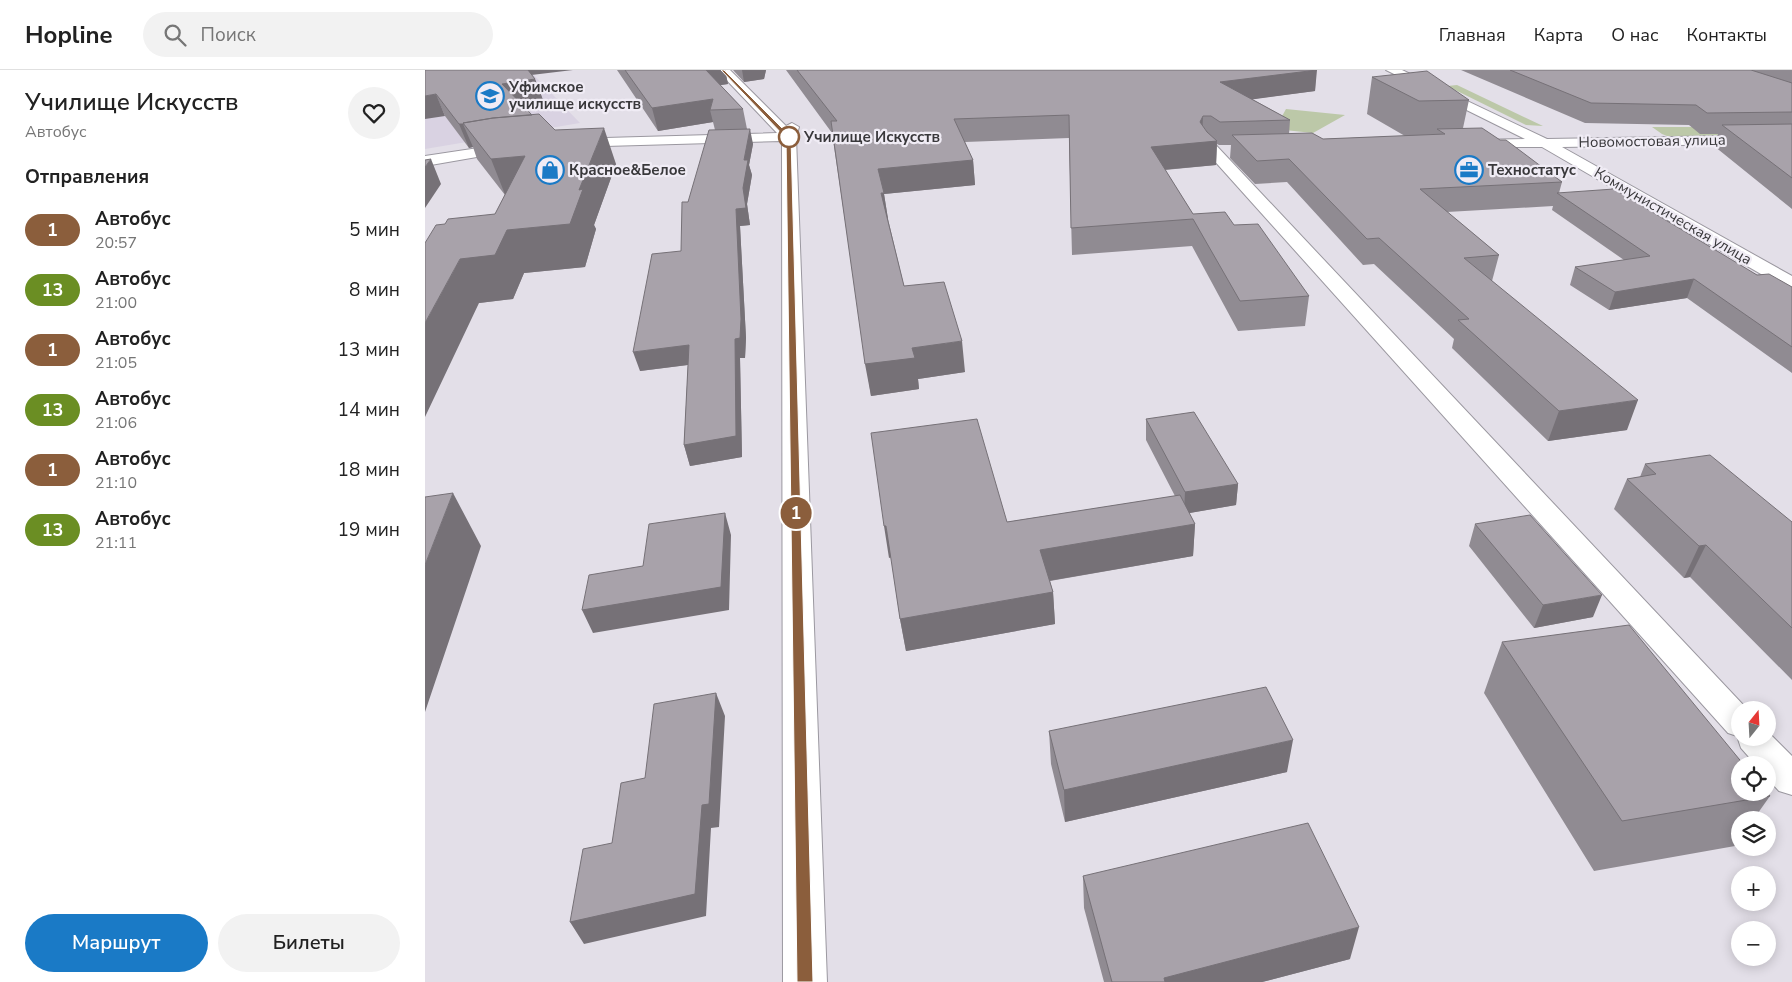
<!DOCTYPE html>
<html lang="ru">
<meta charset="utf-8">
<style>
:root{--surface:#fff;--page:#f2f2f2;--text:#222;--muted:#767676;--line:#e0e0e0;--accent:#1a7ac6}
body{margin:0;font-family:"Nunito Sans",sans-serif;background:var(--page);color:var(--text);height:100vh;display:flex;flex-direction:column;font-size:19px;white-space:nowrap}
*{box-sizing:border-box;margin:0}
p{font-size:16px;color:var(--muted)}
.icon{flex:none;width:28px;height:28px;fill:none;stroke:currentColor;stroke-width:2;stroke-linecap:round;stroke-linejoin:round}
.map{position:relative;flex:1;overflow:hidden}
.details{display:flex;flex-direction:column;background:var(--surface);width:425px}
.details>*{flex:none}
.badge{padding:0 10px;border-radius:16px;font-size:18px;line-height:32px}
.needle{width:32px;rotate:18deg}
.buttons{position:absolute;left:1306px;top:631px;display:grid;gap:10px}
.buttons a{display:grid;place-items:center;width:45px;height:45px;border-radius:50%;background:var(--surface);box-shadow:0 2px 12px #0003;font-size:25px}
.map>.badge{position:absolute;translate:-50% -50%;box-shadow:0 0 0 2px #fff}
h2{padding:0 25px;font-size:19px;line-height:45px}
.round{display:grid;place-items:center;flex:none;width:52px;height:52px;border-radius:26px;background:var(--page)}
.summary{display:flex;align-items:center;justify-content:space-between;height:85px;padding:0 25px}
h1{font-size:24px;font-weight:600;line-height:38px}
.primary-button{display:flex;gap:10px;margin-top:auto;padding:10px 25px}
.primary-button a{flex:1;height:58px;border-radius:30px;background:var(--accent);color:#fff;font-size:20px;font-weight:600;line-height:58px;text-align:center}
.primary-button a+a{background:var(--page);color:var(--text)}
ul{padding:0;list-style:none}
li{display:flex;align-items:center;gap:15px;height:60px;padding:0 25px}
li div{flex:1}
li b{display:block;font-size:19px}
li em{font-style:normal}
li .badge{min-width:55px;font-weight:700;text-align:center}
header{display:flex;align-items:center;gap:30px;box-sizing:border-box;height:70px;padding:0 25px;background:var(--surface);border-bottom:1px solid var(--line)}
header strong{font-size:24px}
nav{display:flex;gap:28px;margin-inline-start:auto;font-size:18px}
.search{width:350px;height:45px;background:var(--page);display:flex;align-items:center;gap:12px;box-sizing:border-box;padding:0 18px;border-radius:28px;color:var(--muted);font-size:19px}
main{display:flex;flex:1;min-height:0}
.map>svg:first-child{display:block}
.built{fill:#d9d2e2}
.green{fill:#bcc8a8}
.lines{fill:none;stroke-linecap:round;stroke-linejoin:round}
.minor-casing{stroke:#9b98a0;stroke-width:2}
.minor{fill:#fff;fill-rule:evenodd}
.wall{fill:#908b92}
.shaded-wall{fill:#767177}
.building{fill:#a8a2aa;stroke:#767177}
.line{fill:#8b5e3c;stroke:#fff}
.stop-dot{fill:#fff;stroke:#8b5e3c;stroke-width:2.5}
.labels{text-anchor:middle;stroke-width:4.5;stroke-linejoin:round;paint-order:stroke}
.far-poi-label{font-size:15px;font-weight:bold;fill:#39383b;stroke:#f0ecf5;text-anchor:start}
.far-stop-label{font-size:15px;font-weight:bold;fill:#39383b;stroke:#f0ecf5;text-anchor:start}
.far-street-label{font-size:15px;fill:#39383b;stroke:#f0ecf5}
</style>
<header>
<strong>Hopline</strong>
<div class="search"><svg class="icon" aria-label="search" viewBox="0 0 24 24"><circle cx="10" cy="10" r="6"/><path d="M15 15l6 6"/></svg>Поиск</div>
<nav><a>Главная</a><a>Карта</a><a>О нас</a><a>Контакты</a></nav>
</header>
<main>
<section class="details">
<div class="summary"><div><h1>Училище Искусств</h1><p>Автобус</p></div><a class="round"><svg class="icon" aria-label="heart" viewBox="0 0 24 24"><path d="M12 20l-8-8c-3-5 5-10 8-4 3-6 11-1 8 4z"/></svg></a></div>
<h2>Отправления</h2>
<ul>
<li><span class="badge" style="background:#8b5e3c;color:#fff">1</span><div><b>Автобус</b><p>20:57</p></div><em>5 мин</em></li>
<li><span class="badge" style="background:#6b8e23;color:#fff">13</span><div><b>Автобус</b><p>21:00</p></div><em>8 мин</em></li>
<li><span class="badge" style="background:#8b5e3c;color:#fff">1</span><div><b>Автобус</b><p>21:05</p></div><em>13 мин</em></li>
<li><span class="badge" style="background:#6b8e23;color:#fff">13</span><div><b>Автобус</b><p>21:06</p></div><em>14 мин</em></li>
<li><span class="badge" style="background:#8b5e3c;color:#fff">1</span><div><b>Автобус</b><p>21:10</p></div><em>18 мин</em></li>
<li><span class="badge" style="background:#6b8e23;color:#fff">13</span><div><b>Автобус</b><p>21:11</p></div><em>19 мин</em></li>
</ul>
<div class="primary-button"><a>Маршрут</a><a>Билеты</a></div>
</section>
<div class="map">
<svg width="1367" height="912" viewBox="0 0 1367 912">
<rect width="100%" height="100%" fill="#e3dfe8"/>
<path class="built" d="M0 0H104L155 53 0 79Z"/>
<path class="green" d="M1032 15 1118 56 1101 55 1022 16Z
M861 39 920 45 888 63 850 59Z
M1227 57H1357L1367 66H1242L1237 64Z"/>
<g class="lines">
<defs>
<path id="minor" d="M292 0H305L361 56 367 53 374 57 371 67 402 912H358L357 71 145 77 140 76 138 73 140 70 145 69 352 63Z
M961 0H977L1122 69 1367 65V73L1137 77 1367 206V220L1360 218 1117 77H1044L1042 74 1044 71 1049 70 1100 69Z
M782 70 787 71 1323 640H1315V668H1342V661L1367 686V725L1354 721 1342 708V695H1331L1316 678 1312 666 1303 663 777 77 775 74 777 71Z
M87 73 92 74 94 77 92 80 0 96V86Z"/>
</defs>
<use href="#minor" class="minor-casing"/>
<use href="#minor" class="minor"/>
</g>
<path class="wall" d="M0 0 107 5 110 9 118 30 96 33 107 45 130 60 191 94 169 155 171 159 160 197 99 203 88 229 54 233 20 154 70 144 80 125 52 89 48 77 44 78 20 46Z
M192 0H300L303 14 295 15 318 39 322 59 328 74 324 95 327 105 322 134 325 155 315 156 321 268 320 288H315L317 387 265 396 259 375 263 295 215 301 256 181 263 132 290 60 288 52 233 61Z
M308 0H341L339 9 319 12Z
M361 0H891L890 21 827 29 865 50 864 64 898 69 980 66 942 44 947 7 1044 30 1038 58 1075 70 1137 112 1134 123 1332 205 1367 217V303L1262 228 1184 240 1145 215 1150 197 1199 190 1127 140 1128 136 1022 142 1074 185 1067 211 1202 360 1123 371 1027 278 1029 269 949 194 938 195 862 112 830 114 805 88 806 75H794L792 74 791 95 740 100 768 144 809 155 884 226 880 256 813 261 767 176 647 185 644 68 540 72 548 90 550 115 459 124 463 149 479 216 540 302 493 309 494 319 446 326 407 63Z
M1036 0H1367V139L1289 76 1293 64H1275L1264 55 1160 53Z
M721 349 813 414 811 435 764 443 770 454 768 486 625 511 628 522 630 554 481 581 475 549 466 487 464 488 582 452 750 426 721 370Z
M1220 394 1367 452V610L1265 507 1259 508 1189 439 1202 409 1215 407Z
M1050 454 1168 547 1109 558 1044 476Z
M1077 572 1345 726 1328 750H1315V769L1310 776 1169 801 1059 623Z
M624 661 862 702 640 752 626 694Z
M658 806 925 889 837 912H679L659 838Z"/>
<path class="shaded-wall" d="M96 0H148L98 6Z
M278 0H300L303 14 283 17Z
M317 0H341L339 9 319 12Z
M892 0 890 21 794 34 795 12Z
M110 9 118 30 84 35 77 14Z
M11 24 20 46 0 49V26Z
M288 29 285 40 288 52 233 61 227 38Z
M778 46 777 69 792 71 791 95 725 101 726 77 775 52Z
M34 54H38L48 77 44 78Z
M179 58 191 94 169 155 171 159 160 197 99 203 88 229 54 233 0 347V253L35 189 82 160 154 120Z
M325 59 328 74 324 95 327 105 322 134 325 155 315 156 321 268 320 288H315L317 387 265 396 259 375 310 269 311 139 318 118 319 90Z
M100 86 81 127 66 89Z
M6 89 16 114 0 138V97Z
M548 90 550 115 459 124 463 149H460L453 99Z
M1269 209 1262 228 1184 240 1190 222Z
M537 271 540 302 493 309 494 319 446 326 440 294 487 278Z
M264 275 270 294 215 301 208 282Z
M1213 330 1202 360 1123 371 1134 341Z
M813 414 811 435 759 444 760 422Z
M28 423 56 476 0 642V495Z
M300 443 306 465 304 540 168 563 157 540Z
M770 454 768 486 617 512 615 480Z
M459 456H461L467 487 464 488Z
M1281 475 1265 507 1259 508 1274 476Z
M628 522 630 554 481 581 475 549Z
M1177 525 1168 547 1109 558 1118 535Z
M291 623 300 646 294 757 286 758 281 846 159 874 145 852 277 735Z
M868 670 862 702 640 752 639 720Z
M934 857 925 889 837 912H738L739 908Z"/>
<path class="building" d="M0 0H103L110 9 77 14 107 45 68 48 38 53 39 54H34L11 24 0 26Z
M200 0H281L318 39 285 40 288 29 227 38Z
M372 0H892L795 12 865 50 795 52 786 46H778L775 52 782 62 792 71 726 77 768 144 800 142 809 155 833 154 884 226 815 231 768 149 646 158 644 45 529 49 548 90 453 99 459 123H456L479 216 519 212 537 271 487 278 490 288 440 294 406 51H412Z
M1085 0H1326L1367 13V42L1282 43 1271 35 1166 33Z
M1002 1 1044 30 994 31 947 7Z
M114 44 130 60 179 58 154 120 158 119 145 154 82 160 70 185 35 189 0 253V173L11 155 20 154 23 149 70 144 100 86 66 89 38 53 68 48Z
M1367 54V108L1297 55Z
M1057 58 1075 70H1081L1137 112 995 119 1074 185 1039 188 1213 330 1134 341 1033 250 1044 249 954 168 942 169 864 89 832 91 807 65 887 63 898 69 1020 64 1012 59Z
M325 59 319 90H323L318 118 321 138 311 139 316 249 315 268 310 269 311 366 259 375 264 275 208 282 227 184 256 181 257 132H263L284 60Z
M6 89 0 97V90Z
M1189 119 1332 205 1344 204 1367 217V277L1269 209 1190 222 1150 197 1225 186 1132 123Z
M769 342 813 414 760 422 721 349Z
M552 349 582 452 755 425 770 454 615 480 628 522 475 549 461 456H459L446 363Z
M1285 385 1367 452V558L1281 475 1274 476 1202 409 1231 404 1220 394Z
M28 423 0 495V427Z
M300 443 296 517 157 540 164 505 218 496 224 454Z
M1105 445 1177 525 1118 535 1050 454Z
M1204 555 1319 695H1315V722H1342L1345 726 1197 751 1077 572Z
M841 617 868 670 639 720 624 661Z
M291 623 284 734 277 735 270 824 145 852 158 779 187 773 196 713 220 708 229 634Z
M883 753 934 857 739 908 740 912H687L658 806Z"/>
<path class="line" d="M296 0H299L366 67 388 912H372L361 68Z"/>
<defs>
<symbol id="university-ring" viewBox="-11 -11 22 22"><circle r="9.5" fill="#f0ecf5" stroke="#1a7ac6" stroke-width="1.5"/><path d="M0-5L7-2L0 1L-7-2ZM-4 1L0 2.5L4 1V4Q0 6-4 4Z" fill="#1a7ac6"/></symbol>
<symbol id="shop-ring" viewBox="-11 -11 22 22"><circle r="9.5" fill="#f0ecf5" stroke="#1a7ac6" stroke-width="1.5"/><path d="M-5-2.5h2.3a2.7 3.5 0 0 1 5.4 0H5L5.5 6h-11ZM-1.5-2.5h3a1.5 2.3 0 0 0-3 0Z" fill="#1a7ac6"/></symbol>
<symbol id="office-ring" viewBox="-11 -11 22 22"><circle r="9.5" fill="#f0ecf5" stroke="#1a7ac6" stroke-width="1.5"/><path d="M-6-3h4V-5.5h4V-3h4V5H-6ZM-1-4.5V-3h2v-1.5ZM-6 0V1H6V0Z" fill="#1a7ac6"/></symbol>
</defs>
<g fill-rule="evenodd">
<use href="#university-ring" x="49" y="10" width="32" height="32"/>
<use href="#shop-ring" x="109" y="84" width="32" height="32"/>
<use href="#office-ring" x="1028" y="84" width="32" height="32"/>
</g>
<circle class="stop-dot" cx="364" cy="67" r="10"/>
<g class="labels">
<g class="far-poi-label">
<text x="84" y="22">Уфимское<tspan x="84" dy="17">училище искусств</tspan></text>
<text x="144" y="105">Красное&amp;Белое</text>
<text x="1063" y="105">Техностатус</text>
</g>
<g class="far-stop-label">
<text x="379" y="72">Училище Искусств</text>
</g>
<g class="far-street-label">
<text transform="translate(1227 71) rotate(-1)" y="5">Новомостовая улица</text>
<text transform="translate(1248 146) rotate(30)" y="5">Коммунистическая улица</text>
</g>
</g>
</svg>
<div class="buttons">
<a><svg class="needle" viewBox="-14 -14 28 28"><path d="M0-13l5 13h-10z" fill="#e53935"/><path d="M0 13l5-13h-10z" fill="#767676"/></svg></a>
<a><svg class="icon" aria-label="locate" viewBox="0 0 24 24"><circle cx="12" cy="12" r="6"/><path d="M12 2v4M12 18v4M2 12h4M18 12h4"/></svg></a>
<a><svg class="icon" aria-label="layers" viewBox="0 0 24 24"><path d="M12 4l9 5-9 5-9-5zM3 14l9 5 9-5"/></svg></a>
<a>+</a>
<a>−</a>
</div>
<b class="badge" style="left:371px;top:443px;background:#8b5e3c;color:#fff">1</b>
</div>
</main>
